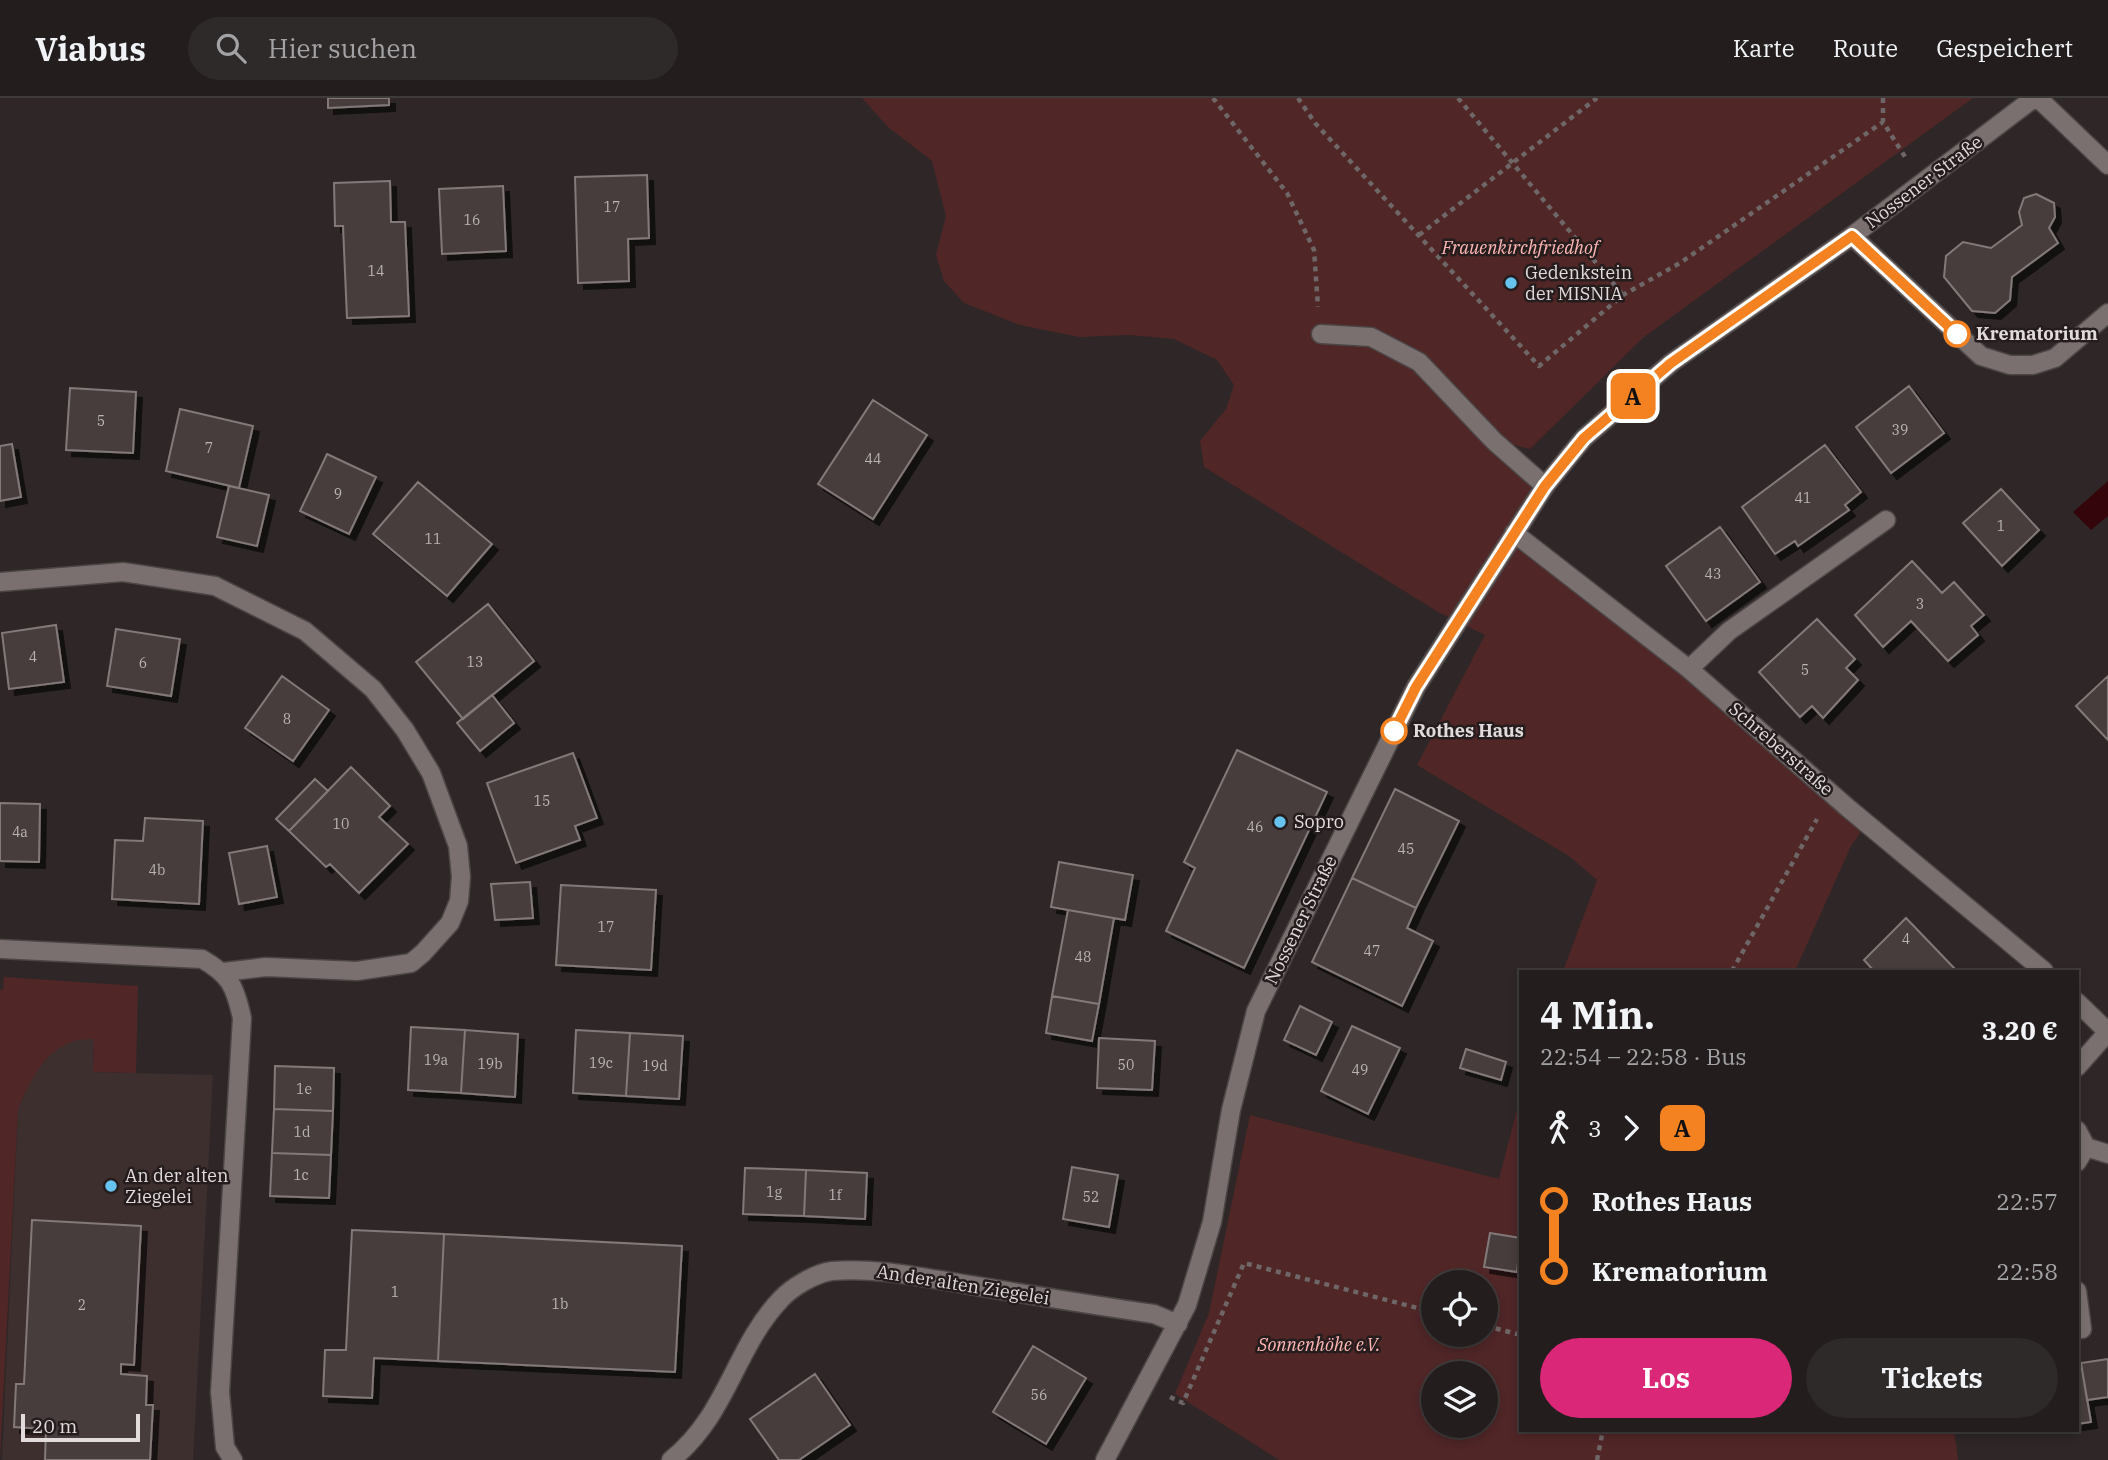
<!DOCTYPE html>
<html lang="de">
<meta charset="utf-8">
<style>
:root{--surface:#231d1d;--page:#2f2a2a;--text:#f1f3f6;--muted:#a3a2a4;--line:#403b3b;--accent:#db2777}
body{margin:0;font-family:"IBM Plex Serif",serif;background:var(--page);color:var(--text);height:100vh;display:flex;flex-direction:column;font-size:26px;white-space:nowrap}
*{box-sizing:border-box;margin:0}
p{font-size:23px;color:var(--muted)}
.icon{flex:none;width:38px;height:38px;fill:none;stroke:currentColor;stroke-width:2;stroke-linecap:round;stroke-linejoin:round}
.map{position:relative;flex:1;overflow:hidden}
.drawer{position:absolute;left:1519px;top:872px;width:560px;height:462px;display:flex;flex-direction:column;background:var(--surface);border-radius:0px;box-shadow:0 4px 10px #0003,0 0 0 2px var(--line)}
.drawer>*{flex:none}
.badge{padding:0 14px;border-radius:10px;font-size:24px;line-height:46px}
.buttons{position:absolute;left:1421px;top:1172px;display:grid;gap:14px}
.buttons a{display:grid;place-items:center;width:77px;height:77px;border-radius:50%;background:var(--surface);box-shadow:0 4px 10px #0003,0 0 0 2px var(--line);font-size:35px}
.scale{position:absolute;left:21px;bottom:18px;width:119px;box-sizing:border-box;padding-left:7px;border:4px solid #e1dbdb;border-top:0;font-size:19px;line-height:24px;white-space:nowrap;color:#e1dbdb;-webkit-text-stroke:5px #251d1d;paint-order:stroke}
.map>.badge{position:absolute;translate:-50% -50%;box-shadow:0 0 0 4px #fff}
.legs{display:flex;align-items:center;gap:10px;height:77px;padding:0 21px;font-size:23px}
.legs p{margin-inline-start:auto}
.summary{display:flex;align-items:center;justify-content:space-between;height:119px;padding:0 21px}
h1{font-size:38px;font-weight:700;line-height:52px}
.action{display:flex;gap:14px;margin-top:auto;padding:14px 21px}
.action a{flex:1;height:80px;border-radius:42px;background:var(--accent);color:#fff;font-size:28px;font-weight:700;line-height:80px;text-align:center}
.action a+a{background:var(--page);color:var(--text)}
ul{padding:0 21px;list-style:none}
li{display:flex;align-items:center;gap:24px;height:70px;font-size:26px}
li i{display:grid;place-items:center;width:10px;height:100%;margin:0 9px;background:currentColor}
li i::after{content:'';width:18px;height:18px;margin:-9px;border:5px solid;border-radius:50%;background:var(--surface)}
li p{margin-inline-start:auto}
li:first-child i{background:linear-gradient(#0000 50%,currentColor 0)}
li:last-child i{background:linear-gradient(currentColor 50%,#0000 0)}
header{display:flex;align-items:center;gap:42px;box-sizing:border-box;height:98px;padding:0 35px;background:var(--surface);border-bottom:2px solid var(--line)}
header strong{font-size:33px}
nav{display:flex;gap:38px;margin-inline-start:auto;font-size:24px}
.search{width:490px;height:63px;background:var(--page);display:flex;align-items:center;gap:18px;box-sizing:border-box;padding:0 24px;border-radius:38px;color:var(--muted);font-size:26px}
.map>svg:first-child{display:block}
.built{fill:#3d2f2e}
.green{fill:#502627;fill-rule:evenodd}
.water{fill:#34050a}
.building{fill:#473e3e;stroke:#837979;stroke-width:2;filter:url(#shadow)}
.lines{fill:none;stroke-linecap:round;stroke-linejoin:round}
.service-casing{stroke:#4c4545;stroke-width:21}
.minor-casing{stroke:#4c4545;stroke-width:21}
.path{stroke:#6f6767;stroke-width:4.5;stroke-dasharray:5 5;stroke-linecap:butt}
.service{stroke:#7a7070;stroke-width:18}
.minor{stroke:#7a7070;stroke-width:18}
.line-1-casing{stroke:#fff;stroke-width:16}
.line-1{stroke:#f58220;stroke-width:10}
.poi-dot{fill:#66c4ef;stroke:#251d1d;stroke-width:2.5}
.stop-1-dot{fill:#fff;stroke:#f58220;stroke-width:3.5}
.labels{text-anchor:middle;stroke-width:5;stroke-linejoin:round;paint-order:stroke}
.number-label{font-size:14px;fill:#bab4b4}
.street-label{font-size:18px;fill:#e1dbdb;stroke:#251d1d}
.park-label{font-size:18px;font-style:italic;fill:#ffb7b6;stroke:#251d1d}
.poi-label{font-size:18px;fill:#e1dbdb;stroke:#251d1d;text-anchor:start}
.stop-label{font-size:18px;font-weight:bold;fill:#e1dbdb;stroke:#251d1d;text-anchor:start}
</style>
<header>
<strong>Viabus</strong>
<div class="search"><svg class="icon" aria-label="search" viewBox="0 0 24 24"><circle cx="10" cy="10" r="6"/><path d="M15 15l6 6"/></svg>Hier suchen</div>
<nav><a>Karte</a><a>Route</a><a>Gespeichert</a></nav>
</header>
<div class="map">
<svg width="2108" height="1362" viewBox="0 0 2108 1362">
<defs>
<filter id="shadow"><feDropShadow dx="6" dy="6" stdDeviation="0" flood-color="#0009"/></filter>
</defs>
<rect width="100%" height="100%" fill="#2f2727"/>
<path class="built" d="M77 941H94L93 974 213 977 193 1362H2L18 1011 32 979 54 952Z"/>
<path class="green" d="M862 0H1973L1644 239 1530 351 1496 343 1545 388 1515 435 1867 725 1851 748 1795 873H1563L1597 782 1569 758 1417 667 1485 537 1438 514 1204 369 1200 343 1226 311 1234 287 1217 262 1174 241 1129 237 1079 239 1020 227 964 205 944 183 936 157 946 118 932 63 888 29Z
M4 879 138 888 136 975 93 974 94 941C51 939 33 976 18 1011L0 1362V892L3 891Z
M1521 996V1332H1954L1958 1362H1279L1175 1296 1209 1215 1250 1017 1499 1081ZM1433 1185H1486V1237H1433ZM1433 1276H1486V1328H1433Z"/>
<path class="water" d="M2108 383V418L2091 432 2073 414Z"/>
<path class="building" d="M328 0H389V7L328 10Z
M647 77 649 140 628 141 629 183 578 185 575 79Z
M390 83 391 124H405L409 218 347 220 343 128H335L334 85Z
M503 88 506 153 442 156 439 91Z
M2036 96 2054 105 2055 119 2049 130 2058 145 2012 179 2010 202 1995 215 1972 213 1944 179 1946 158 1963 144 1991 150 2022 127 2019 114 2024 100Z
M1909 288 1944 335 1891 375 1856 329Z
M70 290 136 294 133 355 66 352Z
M873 302 927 337 873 421 818 386Z
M180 311 253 328 239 390 166 373Z
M12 346 21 399 0 403V348Z
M1825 347 1861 394 1845 407 1849 412 1798 448 1795 443 1775 456 1742 409Z
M327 356 376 379 349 436 300 413Z
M418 384 492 446 447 498 373 436Z
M229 388 269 397 257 448 217 439Z
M2001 391 2039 432 2002 468 1963 425Z
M1720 429 1760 484 1706 523 1666 468Z
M1912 463 1942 495 1954 484 1984 517 1971 528 1978 537 1948 563 1911 523 1883 549 1855 517Z
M488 506 534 563 463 621 416 564Z
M1817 521 1855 561 1846 570 1858 582 1823 620 1812 608 1800 619 1759 574Z
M56 527 64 584 9 591 2 535Z
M116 531 180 541 171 598 107 588Z
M282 578 329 612 293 663 245 630Z
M2108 578V642L2076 608Z
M492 597 514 625 480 653 457 625Z
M1237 652 1327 694 1244 870 1166 833 1195 770 1184 764Z
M573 655 597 720 575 728 580 742 516 765 487 685Z
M351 669 390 708 379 719 408 746 359 795 330 766 326 769 289 733Z
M315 681 328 693 289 733 276 721Z
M1395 691 1459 723 1416 810 1352 780Z
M0 705 40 706 39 764 0 763Z
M145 720 203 723 199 806 112 801 115 742 143 743Z
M267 748 277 799 239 806 229 755Z
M1059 764 1133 777 1125 822 1051 809Z
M1352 780 1416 810 1407 830 1433 843 1402 908 1312 864Z
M530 784 533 820 495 822 491 786Z
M561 787 656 792 651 872 556 867Z
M1068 812 1114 820 1099 906 1052 898Z
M1906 820 1955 871 1953 873H1874L1864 862Z
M1052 898 1099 906 1092 943 1046 935Z
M1300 908 1332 924 1316 957 1284 942Z
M1352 928 1400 950 1368 1016 1321 993Z
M411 929 465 932 461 995 408 992Z
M465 932 518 936 515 999 461 995Z
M576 932 630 935 626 998 573 995Z
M630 935 683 938 679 1001 626 998Z
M1099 940 1155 943 1152 992 1097 990Z
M1466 951 1506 964 1501 982 1460 970Z
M275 968 334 970 333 1013 274 1011Z
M274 1011 333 1013 331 1057 272 1055Z
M272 1055 331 1057 329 1100 270 1098Z
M1072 1069 1118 1077 1109 1129 1063 1121Z
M745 1070 806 1072 804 1118 743 1116Z
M806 1072 867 1075 865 1121 804 1118Z
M32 1122 141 1128 134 1267 121 1266V1276L147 1278 146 1307H153L150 1362H45L46 1331 14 1329 16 1286H24Z
M352 1132 444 1136 438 1263 374 1260 372 1300 323 1298 325 1252H346Z
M1490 1135 1521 1140 1517 1174 1484 1169Z
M444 1136 682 1148 675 1274 438 1263Z
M1033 1248 1086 1280 1046 1346 993 1314Z
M2108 1261V1299L2087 1302 2081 1265Z
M2081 1265 2091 1324 2077 1326V1266Z
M815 1276 850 1327 799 1362H779L750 1321Z"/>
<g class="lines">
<defs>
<path id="service" d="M1852 138 1981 258 2010 267H2033L2055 260 2108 215
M1321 236 1371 239 1419 264 1494 343 1545 388"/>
<path id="minor" d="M2038 0 2108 67
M1514 435 1689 571 1848 710 2044 873
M0 484 123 474 215 488 305 533 373 591 405 632 431 675 458 748 461 779 459 803 450 825 423 855 411 865 357 873 266 869 224 874
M1689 571 1729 533 1886 422
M0 851 202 861C230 877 235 888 242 920L220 1294 225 1349 233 1362
M2077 904 2108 934
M2077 969 2108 934
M2077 1032 2086 1049 2108 1056
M2077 1064 2086 1049
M2077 1193 2082 1231
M671 1362C727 1318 735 1249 781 1201 792 1189 816 1175 832 1173 878 1169 924 1180 970 1187 1031 1197 1092 1207 1154 1216L1178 1226
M1105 1362 1187 1207 1212 1124 1231 1012 1256 913 1416 589 1545 388 1584 340 1671 265 1852 138 2034 0"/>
</defs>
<use href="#service" class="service-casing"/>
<use href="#minor" class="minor-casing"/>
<path class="path" d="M1213 0 1287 95 1314 152 1318 209
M1298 0 1315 25 1539 268 1623 197 1680 165 1883 24
M1458 0 1623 197
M1883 0V24L1907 62
M1419 137 1597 0
M1732 873 1817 721
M1486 1228 1521 1237
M1170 1299 1183 1305 1244 1165 1433 1214
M1597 1362 1603 1332"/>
<use href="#service" class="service"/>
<use href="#minor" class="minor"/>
</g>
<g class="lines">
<defs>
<path id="line-1" d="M1394 633 1416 589 1525 419 1545 388 1584 340 1671 265 1852 138 1957 236"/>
</defs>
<use href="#line-1" class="line-1-casing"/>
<use href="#line-1" class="line-1"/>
</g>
<g class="poi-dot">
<circle cx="1511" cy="185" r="7"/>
<circle cx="1280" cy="724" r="7"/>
<circle cx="111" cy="1088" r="7"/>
</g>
<g class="stop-1-dot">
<circle cx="1957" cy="236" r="12"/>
<circle cx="1394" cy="633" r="12"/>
</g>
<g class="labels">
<g class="number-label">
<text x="612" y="114">17</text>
<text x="472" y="127">16</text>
<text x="376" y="178">14</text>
<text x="101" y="328">5</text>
<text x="1900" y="337">39</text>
<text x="209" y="355">7</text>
<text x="873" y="366">44</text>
<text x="338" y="401">9</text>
<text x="1803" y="405">41</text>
<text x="2001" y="433">1</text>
<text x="433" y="446">11</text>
<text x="1713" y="481">43</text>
<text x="1920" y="511">3</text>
<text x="33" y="564">4</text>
<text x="475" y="569">13</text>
<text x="143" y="570">6</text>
<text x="1805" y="577">5</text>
<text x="287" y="626">8</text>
<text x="542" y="708">15</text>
<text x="341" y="731">10</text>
<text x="1255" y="734">46</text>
<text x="20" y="739">4a</text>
<text x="1406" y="756">45</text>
<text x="157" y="777">4b</text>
<text x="606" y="834">17</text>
<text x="1906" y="846">4</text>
<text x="1372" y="858">47</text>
<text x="1083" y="864">48</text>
<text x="436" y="967">19a</text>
<text x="601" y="970">19c</text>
<text x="490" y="971">19b</text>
<text x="1126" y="972">50</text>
<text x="655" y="973">19d</text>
<text x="1360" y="977">49</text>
<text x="304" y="996">1e</text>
<text x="302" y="1039">1d</text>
<text x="301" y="1082">1c</text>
<text x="774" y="1099">1g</text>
<text x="835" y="1102">1f</text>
<text x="1091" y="1104">52</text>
<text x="395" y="1199">1</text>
<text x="560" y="1211">1b</text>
<text x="82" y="1212">2</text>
<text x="1039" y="1302">56</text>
</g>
<g class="street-label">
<text transform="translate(1924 84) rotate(-37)" y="6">Nossener Straße</text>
<text transform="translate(1781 651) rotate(41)" y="6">Schreberstraße</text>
<text transform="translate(1301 822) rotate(-64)" y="6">Nossener Straße</text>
<text transform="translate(963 1187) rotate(9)" y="6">An der alten Ziegelei</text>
</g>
<g class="park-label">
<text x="1520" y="156">Frauenkirchfriedhof</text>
<text x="1319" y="1253">Sonnenhöhe e.V.</text>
</g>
<g class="poi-label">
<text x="1525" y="181">Gedenkstein<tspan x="1525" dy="21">der MISNIA</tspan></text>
<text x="1294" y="730">Sopro</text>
<text x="125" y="1084">An der alten<tspan x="125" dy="21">Ziegelei</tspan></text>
</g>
<g class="stop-label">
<text x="1976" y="242">Krematorium</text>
<text x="1413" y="639">Rothes Haus</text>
</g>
</g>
</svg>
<div class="buttons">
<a><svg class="icon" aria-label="locate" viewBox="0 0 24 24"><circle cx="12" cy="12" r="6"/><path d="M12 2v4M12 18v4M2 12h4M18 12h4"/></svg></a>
<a><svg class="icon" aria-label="layers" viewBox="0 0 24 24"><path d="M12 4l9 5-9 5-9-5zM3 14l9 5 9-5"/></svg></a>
</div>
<div class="scale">20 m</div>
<b class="badge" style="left:1633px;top:298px;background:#f58220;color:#111">A</b>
<section class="drawer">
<div class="summary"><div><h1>4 Min.</h1><p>22:54 – 22:58 · Bus</p></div><b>3.20 €</b></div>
<div class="legs"><svg class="icon" aria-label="walk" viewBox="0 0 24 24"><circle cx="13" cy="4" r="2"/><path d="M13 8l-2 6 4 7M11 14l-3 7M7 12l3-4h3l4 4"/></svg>3<svg class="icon" aria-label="forward" viewBox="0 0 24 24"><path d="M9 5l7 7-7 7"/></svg><b class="badge" style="background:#f58220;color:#111">A</b></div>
<ul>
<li><i style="color:#f58220"></i><b>Rothes Haus</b><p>22:57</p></li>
<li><i style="color:#f58220"></i><b>Krematorium</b><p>22:58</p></li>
</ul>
<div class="action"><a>Los</a><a>Tickets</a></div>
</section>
</div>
